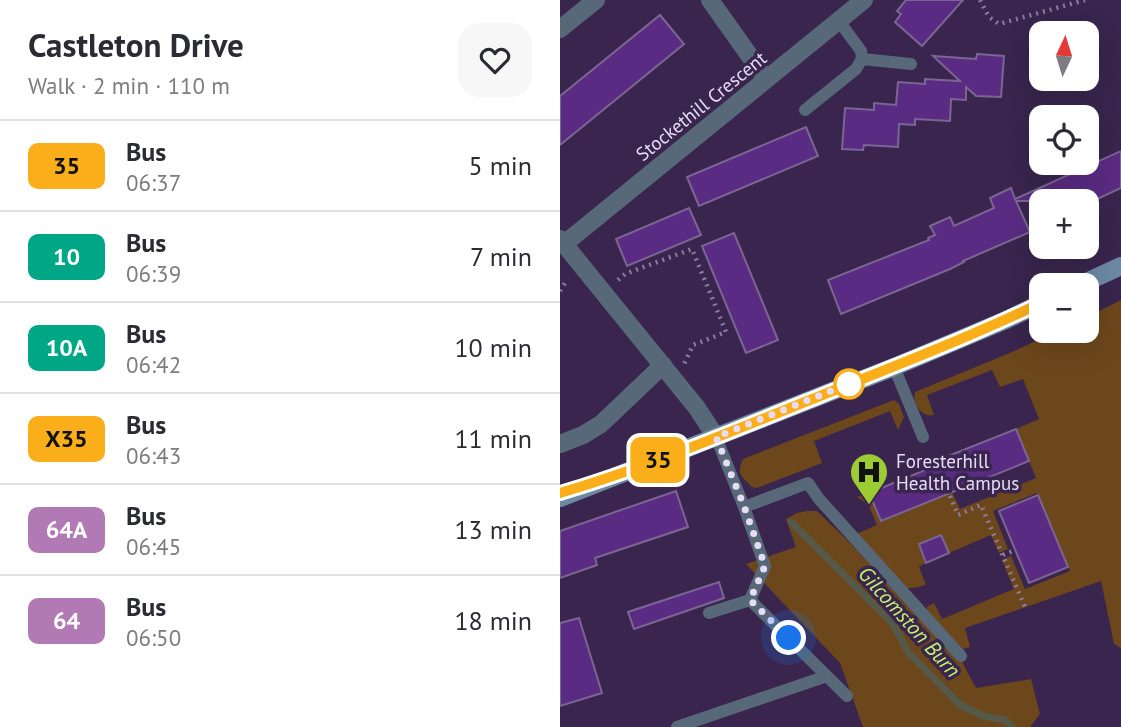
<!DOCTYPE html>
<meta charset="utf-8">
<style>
:root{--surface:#fff;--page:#f7f7f7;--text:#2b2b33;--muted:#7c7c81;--line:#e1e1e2}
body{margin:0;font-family:"PT Sans",sans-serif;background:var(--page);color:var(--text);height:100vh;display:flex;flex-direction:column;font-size:26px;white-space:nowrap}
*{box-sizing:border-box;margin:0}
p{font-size:23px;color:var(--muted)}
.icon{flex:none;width:38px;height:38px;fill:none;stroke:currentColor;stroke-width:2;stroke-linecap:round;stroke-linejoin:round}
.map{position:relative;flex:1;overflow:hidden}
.drawer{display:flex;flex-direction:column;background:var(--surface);width:560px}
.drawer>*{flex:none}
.badge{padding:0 14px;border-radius:10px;font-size:24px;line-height:46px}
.needle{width:46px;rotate:4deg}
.tools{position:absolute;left:469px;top:21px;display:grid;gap:14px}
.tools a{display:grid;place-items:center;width:70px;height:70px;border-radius:14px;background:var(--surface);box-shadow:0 7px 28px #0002;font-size:35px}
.you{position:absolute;width:35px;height:35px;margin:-18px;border:5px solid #fff;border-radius:50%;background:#1a73e8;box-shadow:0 0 0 10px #1a73e833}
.map>.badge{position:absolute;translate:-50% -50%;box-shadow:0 0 0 4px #fff}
.round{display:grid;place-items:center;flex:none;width:74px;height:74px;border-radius:21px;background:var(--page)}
.headline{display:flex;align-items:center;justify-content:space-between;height:119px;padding:0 28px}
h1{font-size:33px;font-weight:700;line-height:52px}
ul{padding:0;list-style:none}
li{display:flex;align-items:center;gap:21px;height:91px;padding:0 28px;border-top:2px solid var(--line)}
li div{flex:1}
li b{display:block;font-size:26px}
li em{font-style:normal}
li .badge{min-width:77px;font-weight:700;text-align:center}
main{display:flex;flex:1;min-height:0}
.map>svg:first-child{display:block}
.green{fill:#6d471c}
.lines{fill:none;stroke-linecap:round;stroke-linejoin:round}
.stream{stroke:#55594a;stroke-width:7}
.building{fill:#5a2b82;stroke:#7b6693;stroke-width:2}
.path{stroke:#8b7c9c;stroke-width:4.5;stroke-dasharray:2 5;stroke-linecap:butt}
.lane{stroke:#576979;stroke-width:12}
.street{stroke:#576979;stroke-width:18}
.secondary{stroke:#6c89a2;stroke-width:18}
.line-casing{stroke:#fff;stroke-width:16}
.line{stroke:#faae19;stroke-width:10}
.walk{stroke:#e7dcf5;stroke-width:7;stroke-dasharray:0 12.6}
.stop-dot{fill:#fff;stroke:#faae19;stroke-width:3.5}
.labels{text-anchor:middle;stroke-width:7;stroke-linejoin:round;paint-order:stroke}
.street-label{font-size:19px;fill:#e7dcf5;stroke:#39254d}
.poi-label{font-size:19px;fill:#e7dcf5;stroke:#39254d;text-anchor:start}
.water-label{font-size:21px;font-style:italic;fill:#c3f26b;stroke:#39254d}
</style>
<main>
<section class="drawer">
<div class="headline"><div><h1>Castleton Drive</h1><p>Walk · 2 min · 110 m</p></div><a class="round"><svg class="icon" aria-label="heart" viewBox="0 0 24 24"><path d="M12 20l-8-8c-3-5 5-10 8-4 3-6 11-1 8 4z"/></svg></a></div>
<ul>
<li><span class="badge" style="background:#faae19;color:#111">35</span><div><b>Bus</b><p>06:37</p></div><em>5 min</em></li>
<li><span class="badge" style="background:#00a786;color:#fff">10</span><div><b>Bus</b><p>06:39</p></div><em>7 min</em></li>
<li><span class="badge" style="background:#00a786;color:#fff">10A</span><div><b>Bus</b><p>06:42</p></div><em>10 min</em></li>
<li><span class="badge" style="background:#faae19;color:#111">X35</span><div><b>Bus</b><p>06:43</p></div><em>11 min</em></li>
<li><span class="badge" style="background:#b17ab5;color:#fff">64A</span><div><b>Bus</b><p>06:45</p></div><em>13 min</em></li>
<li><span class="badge" style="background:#b17ab5;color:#fff">64</span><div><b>Bus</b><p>06:50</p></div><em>18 min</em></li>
</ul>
</section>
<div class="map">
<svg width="561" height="727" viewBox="0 0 561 727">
<rect width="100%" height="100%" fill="#39254d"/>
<path class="green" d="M561 300V648L554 644 541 581 405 628 410 647 403 649 368 615 367 607 374 603 382 619 454 589 442 560 451 556 465 589 510 571 477 493 433 511 448 549 439 553 431 535 389 553 381 535 359 544 366 563 359 567 366 585 354 588H344L296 534 317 525 308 504 297 497 309 493 322 521 392 492 400 509 476 478 456 429 479 419 463 379 440 387 432 370 367 395 374 415C362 418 352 404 355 392L452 352 497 331H527V317Z
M334 400 339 404 344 417 338 430 330 411 254 441 262 463 197 488 192 487C181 476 176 474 183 459Z
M247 511H257L290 543 402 662 416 688 471 679 480 714 470 727H303L280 663 186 564 236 547 226 519 237 513Z"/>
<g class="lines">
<path class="stream" d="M231 522 333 624 348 652 400 705 423 716 445 720 452 727"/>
</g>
<path class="building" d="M346 0H403L362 46 335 22 341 14 337 11Z
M100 15 124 44 0 145V96Z
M417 54 444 56 441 97 416 96 406 87V100L391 99 390 121 355 119V125L339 124 338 147 304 145 303 150 282 149 285 108 314 110V103L336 105 338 82 365 84V79L400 81 373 56 416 59Z
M246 127 258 156 139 206 127 177Z
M561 151V188L533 201H456L470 232 403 261 404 262 390 269 281 314 268 280 369 240 368 238 375 235 370 226 390 217 394 226 434 208 430 198 451 188 455 199Z
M129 208 141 235 67 266 56 239Z
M174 233 218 340 186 353 142 246Z
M456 429 469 461 321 521 309 493 380 464 378 460Z
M116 491 128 527 35 558 37 565 0 578V531Z
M478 495 508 567 469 583 439 511Z
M381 535 389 553 366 563 359 544Z
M159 582 164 598 74 629 68 612Z
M19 618 42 693 0 706V623Z"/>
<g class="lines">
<path class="path" d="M420 0 429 17 439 24 525 0
M58 280 65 274 132 249 166 332 133 345 124 364
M0 291 7 280
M390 496 398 515 421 505 465 607
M443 555 455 550"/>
<path class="lane" d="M302 59 351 64
M245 110 296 69 302 59 301 51 279 21
M334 367 363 437
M184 507 248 483 259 499 296 540 401 656
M190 600 287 696
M149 613 190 600 205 566 184 507 156 437
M117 727 267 676"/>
<path class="street" d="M150 0 206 79
M0 29 36 0
M0 239 137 408 156 437
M4 244 304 0
M0 444 23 435 41 424 103 365"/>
<path class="secondary" d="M520 285 561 266
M0 498 334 367 446 320 481 303"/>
</g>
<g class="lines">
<defs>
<path id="line" d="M0 493C85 468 167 433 250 400 327 369 406 339 481 303"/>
</defs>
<use href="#line" class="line-casing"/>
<use href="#line" class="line"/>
<path class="walk" d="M229 638 190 600 205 566 184 506 156 437 296 381 289 384"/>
</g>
<defs>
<symbol id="hospital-pin" viewBox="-11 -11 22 30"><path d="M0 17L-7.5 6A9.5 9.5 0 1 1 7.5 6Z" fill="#9ccb32" stroke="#39254d"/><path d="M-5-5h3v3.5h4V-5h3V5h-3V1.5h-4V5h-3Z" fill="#111"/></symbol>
</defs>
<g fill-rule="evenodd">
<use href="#hospital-pin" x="287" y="450" width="44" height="60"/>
</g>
<circle class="stop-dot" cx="289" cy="384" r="14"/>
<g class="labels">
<g class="street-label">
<text transform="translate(141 106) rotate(-39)" y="7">Stockethill Crescent</text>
</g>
<g class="poi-label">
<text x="336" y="468">Foresterhill<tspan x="336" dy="22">Health Campus</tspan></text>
</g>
<g class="water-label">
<text transform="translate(349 622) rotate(48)" y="7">Gilcomston Burn</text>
</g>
</g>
</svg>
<div class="tools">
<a><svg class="needle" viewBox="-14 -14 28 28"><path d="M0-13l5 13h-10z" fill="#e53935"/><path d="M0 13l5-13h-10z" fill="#7c7c81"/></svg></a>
<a><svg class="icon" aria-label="locate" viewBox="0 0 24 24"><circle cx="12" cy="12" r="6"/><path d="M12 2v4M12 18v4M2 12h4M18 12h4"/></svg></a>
<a>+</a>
<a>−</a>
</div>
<div class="you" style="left:229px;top:638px"></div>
<b class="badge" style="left:98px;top:460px;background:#faae19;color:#111">35</b>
</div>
</main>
